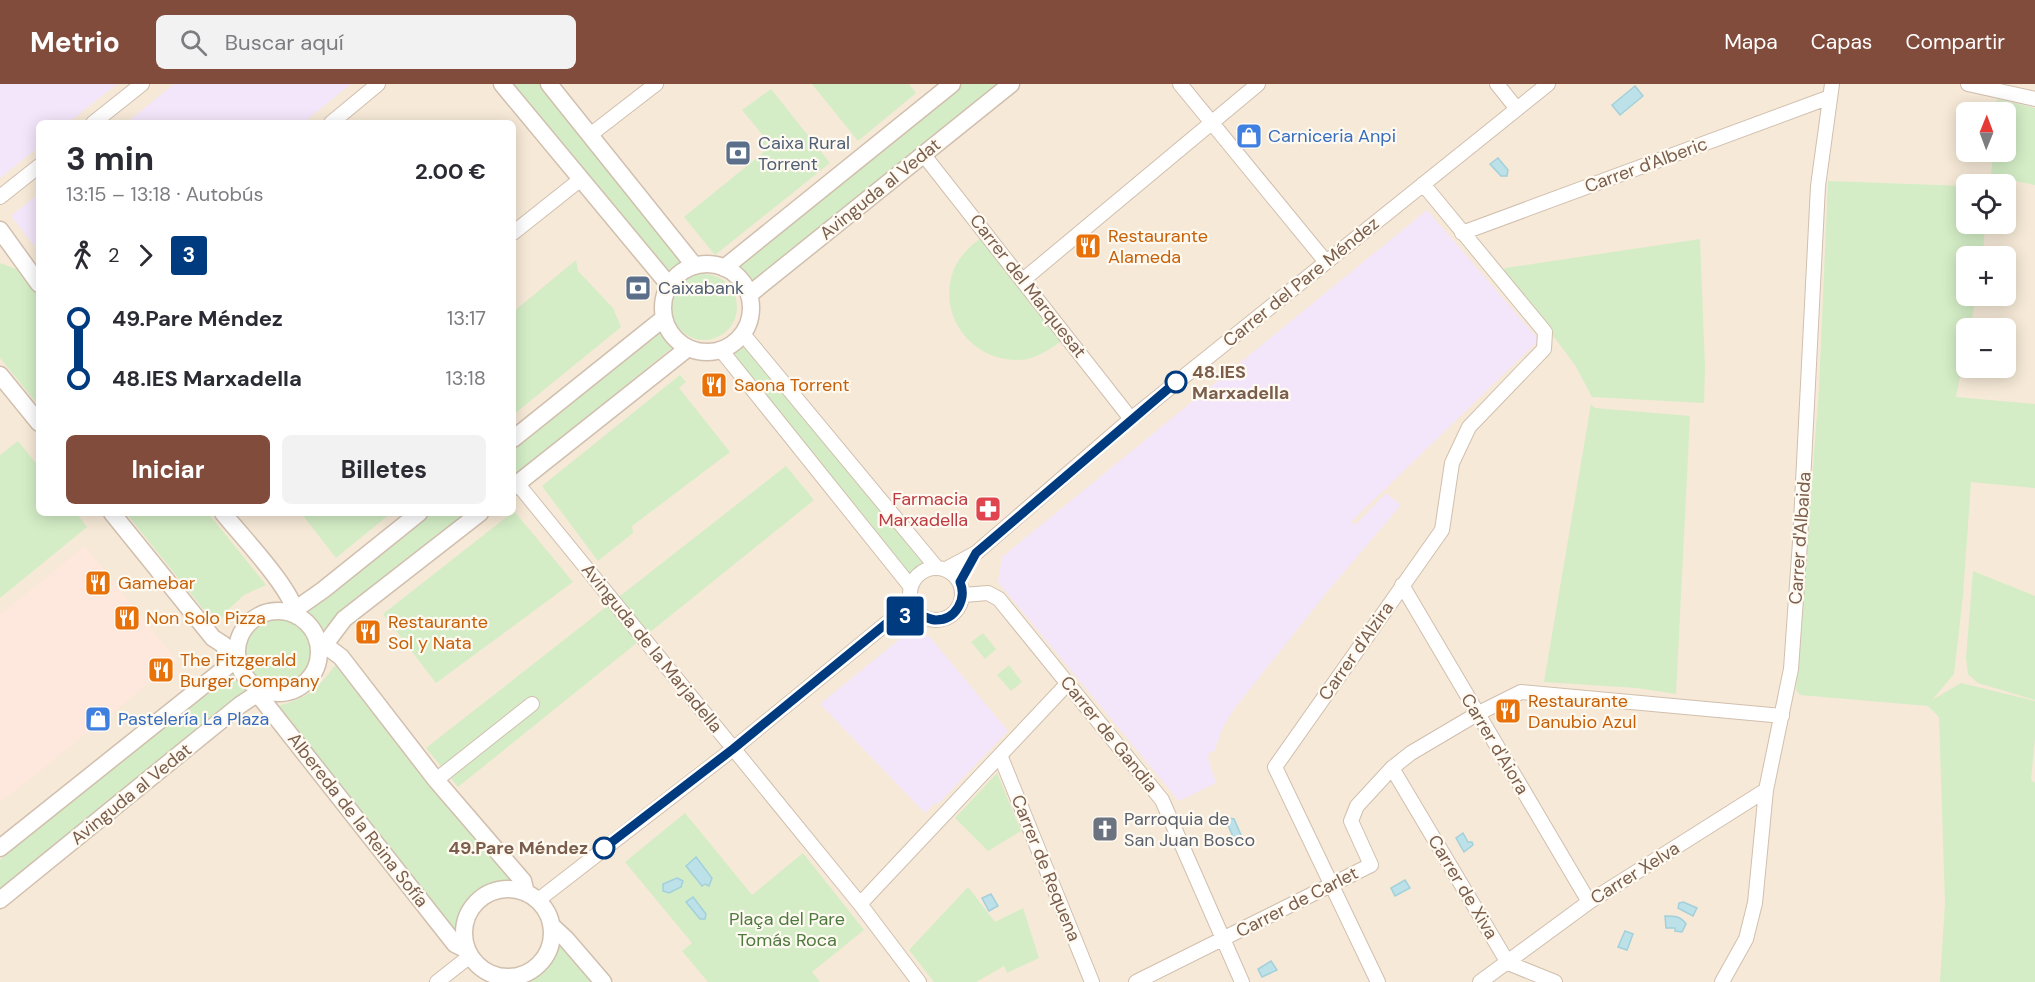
<!DOCTYPE html>
<html lang="es">
<meta charset="utf-8">
<style>
:root{--surface:#fff;--page:#f2f2f3;--text:#2b2b33;--muted:#7c7c81;--accent:#824c3d}
body{margin:0;font-family:"DM Sans",sans-serif;background:var(--page);color:var(--text);height:100vh;display:flex;flex-direction:column;font-size:22px;white-space:nowrap}
*{box-sizing:border-box;margin:0}
p{font-size:20px;color:var(--muted)}
.icon{flex:none;width:33px;height:33px;fill:none;stroke:currentColor;stroke-width:2;stroke-linecap:round;stroke-linejoin:round}
.map{position:relative;flex:1;overflow:hidden}
.sheet{position:absolute;left:36px;top:36px;width:480px;height:396px;display:flex;flex-direction:column;background:var(--surface);border-radius:9px;box-shadow:0 3px 15px #0003}
.sheet>*{flex:none}
.badge{padding:0 12px;border-radius:4px;font-size:21px;line-height:39px}
.needle{width:39px;rotate:1deg}
.controls{position:absolute;left:1956px;top:18px;display:grid;gap:12px}
.controls a{display:grid;place-items:center;width:60px;height:60px;border-radius:9px;background:var(--surface);box-shadow:0 3px 15px #0003;font-size:30px}
.map>.badge{position:absolute;translate:-50% -50%;box-shadow:0 0 0 3px #fff}
.legs{display:flex;align-items:center;gap:9px;height:66px;padding:0 30px;font-size:20px}
.legs p{margin-inline-start:auto}
.summary{display:flex;align-items:center;justify-content:space-between;height:102px;padding:0 30px}
h1{font-size:33px;font-weight:700;line-height:45px}
.button{display:flex;gap:12px;margin-top:auto;padding:12px 30px}
.button a{flex:1;height:69px;border-radius:9px;background:var(--accent);color:#fff;font-size:24px;font-weight:700;line-height:69px;text-align:center}
.button a+a{background:var(--page);color:var(--text)}
ul{padding:0 30px;list-style:none}
li{display:flex;align-items:center;gap:21px;height:60px;font-size:22px}
li i{display:grid;place-items:center;width:9px;height:100%;margin:0 8px;background:currentColor}
li i::after{content:'';width:15px;height:15px;margin:-8px;border:4px solid;border-radius:50%;background:var(--surface)}
li p{margin-inline-start:auto}
li:first-child i{background:linear-gradient(#0000 50%,currentColor 0)}
li:last-child i{background:linear-gradient(currentColor 50%,#0000 0)}
header{display:flex;align-items:center;gap:36px;box-sizing:border-box;height:84px;padding:0 30px;background:var(--accent);color:#fff}
header strong{font-size:28px}
nav{display:flex;gap:33px;margin-inline-start:auto;font-size:21px}
.search{width:420px;height:54px;background:var(--page);display:flex;align-items:center;gap:15px;box-sizing:border-box;padding:0 21px;border-radius:9px;color:var(--muted);font-size:22px}
.map>svg:first-child{display:block}
.residential{fill:#f6e9d7;fill-rule:evenodd}
.commercial{fill:#fee8dd}
.education{fill:#f4e6fa}
.green{fill:#d4edc6}
.water{fill:#bce1e9;stroke:#a2d0db;stroke-width:1.5}
.lines{fill:none;stroke-linecap:round;stroke-linejoin:round}
.minor-casing{stroke:#d1bfae;stroke-width:16}
.tertiary-casing{stroke:#d1bfae;stroke-width:19}
.minor{stroke:#fff;stroke-width:14}
.tertiary{stroke:#fff;stroke-width:16}
.line-1-casing{stroke:#fff;stroke-width:14}
.line-1{stroke:#003b80;stroke-width:9}
.stop-1-dot{fill:#fff;stroke:#003b80;stroke-width:3}
.labels{text-anchor:middle;stroke-width:4.5;stroke-linejoin:round;paint-order:stroke}
.shop-label{font-size:18px;fill:#366cbe;stroke:#fffaf1;text-anchor:start}
.service-label{font-size:18px;fill:#4e5e75;stroke:#fffaf1;text-anchor:start}
.street-label{font-size:18px;fill:#7a5d4b;stroke:#fffaf1}
.food-label{font-size:18px;fill:#c56008;stroke:#fffaf1;text-anchor:start}
.stop-label{font-size:18px;font-weight:bold;fill:#7a5d4b;stroke:#fffaf1;text-anchor:start}
.health-label{font-size:18px;fill:#be3a42;stroke:#fffaf1;text-anchor:end}
.worship-label{font-size:18px;fill:#5b616d;stroke:#fffaf1;text-anchor:start}
.park-label{font-size:18px;fill:#4e7a3f;stroke:#fffaf1}
</style>
<header>
<strong>Metrio</strong>
<div class="search"><svg class="icon" aria-label="search" viewBox="0 0 24 24"><circle cx="10" cy="10" r="6"/><path d="M15 15l6 6"/></svg>Buscar aquí</div>
<nav><a>Mapa</a><a>Capas</a><a>Compartir</a></nav>
</header>
<div class="map">
<svg width="2035" height="898" viewBox="0 0 2035 898">
<rect width="100%" height="100%" fill="#fdf6ea"/>
<path class="residential" d="M0 0H2035V898H0ZM1966 28H2006V68H1966ZM39 39H513V429H39ZM1966 100H2006V140H1966ZM1966 172H2006V212H1966ZM1966 244H2006V284H1966Z"/>
<path class="commercial" d="M85 462 177 577 0 719V530Z"/>
<path class="education" d="M0 0H117L68 39H39V63L0 94Z
M174 0H351L303 39H126Z
M39 109V168L11 132Z
M1427 126 1539 256 1351 438 1355 441 1386 409 1401 421 1327 508 1234 625 1222 645 1214 668 1211 667 1208 674 1216 699 1179 717 998 498 1002 473Z
M906 550 929 552 1008 647 938 720 936 718 925 729 820 620Z"/>
<path class="green" d="M505 0H547L694 181 680 189 669 201Z
M812 0H909L916 9 858 57Z
M962 0H998L749 201 735 186V183Z
M771 5 830 79 715 171 684 133 764 68 759 61 766 55 742 26Z
M1997 15 2035 24V101L1991 92 1993 68H2006V28H1996Z
M1828 97 1966 102V140H1985L1983 172H1966V212H1976L1970 244H1966V262L1956 313 2035 320V404L1971 398 1963 511 1954 590 1932 616 1961 599 2035 617V653L2031 696 2035 699V898H1940L1945 819 1939 633 1928 622 1800 611 1796 606 1819 304Z
M987 149 1067 253C1055 261 1042 272 1027 275 979 283 938 238 952 191 957 173 972 160 987 149Z
M1700 155 1705 283 1704 319 1592 313 1575 281 1504 187 1505 184Z
M576 176 578 187 613 224 621 243 513 331V228Z
M0 179 19 186 39 212V322L0 274Z
M671 223a33 33 0 1 1 66 0a33 33 0 1 1-66 0Z
M660 245 673 263 513 393V361Z
M743 250 937 484C923 487 918 491 911 503L721 266 734 259Z
M680 291 686 298 679 304 730 368 632 442 633 449 598 477 542 402Z
M1591 320 1595 324 1690 332 1676 610 1637 604 1544 598Z
M18 357 39 383V429H76L87 443 0 514V371Z
M786 382 814 416 458 703 426 664Z
M514 427 573 498 436 599 383 530Z
M126 429H208L266 501 244 511 230 524 216 541Z
M301 429H391L336 474Z
M429 429H468L323 546 321 545 309 530V527Z
M1973 487 2035 512V616L1978 599 1968 590 1966 574Z
M244 568a33 33 0 1 1 66 0a33 33 0 1 1-66 0Z
M983 549 996 565 985 575 971 558Z
M341 573 528 802H495L466 821 455 860 269 624C310 615 317 606 341 573Z
M1009 581 1022 598 1011 607 997 591Z
M231 590H234L247 608 0 807V776Z
M997 689 1021 747 988 767 955 734Z
M685 729 752 811 803 769 864 846 812 888 820 898H708L682 867 692 859 625 778Z
M968 803 995 838 1023 824 1039 874 1007 889 1004 882 976 898H934L909 866Z
M566 847 606 898H522C544 886 555 869 566 847Z"/>
<path class="water" d="M1635 2 1643 12 1620 31 1612 21Z
M1498 74 1508 86 1507 92H1501L1490 80Z
M1229 734 1234 735 1241 751 1234 755 1227 739Z
M1463 749 1468 758H1472L1473 761 1464 768 1456 754Z
M696 773 712 794 709 802 705 800 702 802 686 782Z
M677 794 683 797 681 803 669 809 663 807V800Z
M1405 796 1410 804 1395 812 1391 804Z
M991 810 998 822 989 827 982 814Z
M693 813 706 830 705 835H700L686 818Z
M1683 818 1697 824 1693 832 1678 824 1679 819Z
M1665 832C1674 832 1681 832 1686 840L1682 848 1675 847V844H1666Z
M1625 847 1633 850 1627 866 1618 863Z
M1271 877 1277 886 1262 893 1258 885Z"/>
<g class="lines">
<defs>
<path id="minor" d="M1180 0 1326 178
M1497 0 1517 25
M1968 0 2035 15
M93 39 142 0
M331 39 378 0
M590 51 656 0
M923 70 1131 335
M0 113 39 82
M513 149 581 95
M1462 149 1830 13
M1023 196 1258 0
M743 250 937 484
M721 266 911 503
M517 399 860 820 919 898
M910 510a26 26 0 1 1 52 0a26 26 0 1 1-52 0Z
M946 485 976 469 1131 335 1548 0
M1402 501 1589 818
M963 511 988 509 999 515 1162 716 1242 898
M1000 671 1092 898
M1392 684 1508 879 1555 898
M436 696 532 620
M537 817 733 665 893 534 911 516
M860 820 1068 599
M437 898 470 872
M1136 898 1371 781 1351 737 1357 722 1392 684 1411 669 1477 630 1521 608 1782 632
M1378 898 1275 683 1442 446 1452 379 1469 343 1544 265 1545 248 1423 100
M1480 898 1589 818 1766 706
M1722 898 1746 855 1755 819 1766 706 1791 585 1800 458 1818 102 1832 0"/>
<path id="tertiary" d="M502 0 669 201
M549 0 694 181
M0 146 39 200
M663 224a44 44 0 1 1 88 0a44 44 0 1 1-88 0Z
M724 184 952 0
M750 210 1011 0
M0 291 39 339
M513 355 664 234
M513 403 688 264
M112 429 213 554 224 561 226 568 239 582
M223 429C242 453 291 503 297 532
M237 568a41 41 0 1 1 82 0a41 41 0 1 1-82 0Z
M287 528 296 525 323 506 419 429
M317 555 341 573 436 696 523 797 526 809
M320 567 344 535 480 429
M254 601 257 609 455 860 467 866
M0 764 234 577 237 570
M464 849a44 44 0 1 1 88 0a44 44 0 1 1-88 0Z
M0 816 240 621 263 606
M551 841 566 855 603 898"/>
</defs>
<use href="#minor" class="minor-casing"/>
<use href="#tertiary" class="tertiary-casing"/>
<use href="#minor" class="minor"/>
<use href="#tertiary" class="tertiary"/>
</g>
<g class="lines">
<defs>
<path id="line-1" d="M604 764 733 665 893 534C901 533 909 531 917 531 924 531 929 536 936 536 956 536 967 515 960 498L976 469 1176 298"/>
</defs>
<use href="#line-1" class="line-1-casing"/>
<use href="#line-1" class="line-1"/>
</g>
<defs>
<symbol id="shop-square" viewBox="-11 -11 22 22"><rect x="-9" y="-9" width="18" height="18" rx="4" fill="#3f7fe0" stroke="#fffaf1"/><path d="M-5-2.5h2.3a2.7 3.5 0 0 1 5.4 0H5L5.5 6h-11ZM-1.5-2.5h3a1.5 2.3 0 0 0-3 0Z" fill="#fff"/></symbol>
<symbol id="bank-square" viewBox="-11 -11 22 22"><rect x="-9" y="-9" width="18" height="18" rx="4" fill="#5c6f8a" stroke="#fffaf1"/><path d="M-6-4H6V4H-6ZM0-2.3a2.3 2.3 0 1 0 0 4.6a2.3 2.3 0 1 0 0-4.6Z" fill="#fff"/></symbol>
<symbol id="restaurant-square" viewBox="-11 -11 22 22"><rect x="-9" y="-9" width="18" height="18" rx="4" fill="#e8710a" stroke="#fffaf1"/><path d="M-5-6h1v4h1v-4h1v4h1v-4h1v5L-1.5 .5V6h-2V.5L-5-1ZM5-6V6H3V1.5H1.5Q1.5-4 5-6Z" fill="#fff"/></symbol>
<symbol id="pharmacy-square" viewBox="-11 -11 22 22"><rect x="-9" y="-9" width="18" height="18" rx="4" fill="#e0444e" stroke="#fffaf1"/><path d="M-2-6h4v4h4v4h-4v4h-4v-4h-4v-4h4Z" fill="#fff"/></symbol>
<symbol id="church-square" viewBox="-11 -11 22 22"><rect x="-9" y="-9" width="18" height="18" rx="4" fill="#6b7280" stroke="#fffaf1"/><path d="M-1.2-6h2.4v3.5h3.3v2.4h-3.3V6h-2.4V-.1h-3.3v-2.4h3.3Z" fill="#fff"/></symbol>
</defs>
<g fill-rule="evenodd">
<use href="#shop-square" x="1234" y="37" width="30" height="30"/>
<use href="#bank-square" x="723" y="54" width="30" height="30"/>
<use href="#restaurant-square" x="1073" y="147" width="30" height="30"/>
<use href="#bank-square" x="623" y="189" width="30" height="30"/>
<use href="#restaurant-square" x="699" y="286" width="30" height="30"/>
<use href="#pharmacy-square" x="973" y="410" width="30" height="30"/>
<use href="#restaurant-square" x="83" y="484" width="30" height="30"/>
<use href="#restaurant-square" x="112" y="519" width="30" height="30"/>
<use href="#restaurant-square" x="353" y="533" width="30" height="30"/>
<use href="#restaurant-square" x="146" y="571" width="30" height="30"/>
<use href="#restaurant-square" x="1493" y="612" width="30" height="30"/>
<use href="#shop-square" x="83" y="620" width="30" height="30"/>
<use href="#church-square" x="1090" y="730" width="30" height="30"/>
</g>
<g class="stop-1-dot">
<circle cx="1176" cy="298" r="10"/>
<circle cx="604" cy="764" r="10"/>
</g>
<g class="labels">
<g class="shop-label">
<text x="1268" y="58">Carniceria Anpi</text>
<text x="118" y="641">Pastelería La Plaza</text>
</g>
<g class="service-label">
<text x="758" y="65">Caixa Rural<tspan x="758" dy="21">Torrent</tspan></text>
<text x="658" y="210">Caixabank</text>
</g>
<g class="street-label">
<text transform="translate(1646 81) rotate(-20)" y="6">Carrer d'Alberic</text>
<text transform="translate(880 105) rotate(-39)" y="6">Avinguda al Vedat</text>
<text transform="translate(1301 198) rotate(-39)" y="6">Carrer del Pare Méndez</text>
<text transform="translate(1028 202) rotate(52)" y="6">Carrer del Marquesat</text>
<text transform="translate(1800 454) rotate(-86)" y="6">Carrer d'Albaida</text>
<text transform="translate(652 564) rotate(51)" y="6">Avinguda de la Marjadella</text>
<text transform="translate(1356 567) rotate(-55)" y="6">Carrer d'Alzira</text>
<text transform="translate(1109 650) rotate(51)" y="6">Carrer de Gandia</text>
<text transform="translate(1495 660) rotate(59)" y="6">Carrer d'Aiora</text>
<text transform="translate(131 710) rotate(-39)" y="6">Avinguda al Vedat</text>
<text transform="translate(358 736) rotate(52)" y="6">Albereda de la Reina Sofía</text>
<text transform="translate(1046 784) rotate(68)" y="6">Carrer de Requena</text>
<text transform="translate(1635 789) rotate(-32)" y="6">Carrer Xelva</text>
<text transform="translate(1463 803) rotate(59)" y="6">Carrer de Xiva</text>
<text transform="translate(1297 818) rotate(-27)" y="6">Carrer de Carlet</text>
</g>
<g class="food-label">
<text x="1108" y="158">Restaurante<tspan x="1108" dy="21">Alameda</tspan></text>
<text x="734" y="307">Saona Torrent</text>
<text x="118" y="505">Gamebar</text>
<text x="146" y="540">Non Solo Pizza</text>
<text x="388" y="544">Restaurante<tspan x="388" dy="21">Sol y Nata</tspan></text>
<text x="180" y="582">The Fitzgerald<tspan x="180" dy="21">Burger Company</tspan></text>
<text x="1528" y="623">Restaurante<tspan x="1528" dy="21">Danubio Azul</tspan></text>
</g>
<g class="stop-label">
<text x="1192" y="294">48.IES<tspan x="1192" dy="21">Marxadella</tspan></text>
<text x="588" y="770" text-anchor="end">49.Pare Méndez</text>
</g>
<g class="health-label">
<text x="968" y="421">Farmacia<tspan x="968" dy="21">Marxadella</tspan></text>
</g>
<g class="worship-label">
<text x="1124" y="741">Parroquia de<tspan x="1124" dy="21">San Juan Bosco</tspan></text>
</g>
<g class="park-label">
<text x="787" y="841">Plaça del Pare<tspan x="787" dy="21">Tomás Roca</tspan></text>
</g>
</g>
</svg>
<div class="controls">
<a><svg class="needle" viewBox="-14 -14 28 28"><path d="M0-13l5 13h-10z" fill="#e53935"/><path d="M0 13l5-13h-10z" fill="#7c7c81"/></svg></a>
<a><svg class="icon" aria-label="locate" viewBox="0 0 24 24"><circle cx="12" cy="12" r="6"/><path d="M12 2v4M12 18v4M2 12h4M18 12h4"/></svg></a>
<a>+</a>
<a>−</a>
</div>
<b class="badge" style="left:905px;top:532px;background:#003b80;color:#fff">3</b>
<section class="sheet">
<div class="summary"><div><h1>3 min</h1><p>13:15 – 13:18 · Autobús</p></div><b>2.00 €</b></div>
<div class="legs"><svg class="icon" aria-label="walk" viewBox="0 0 24 24"><circle cx="13" cy="4" r="2"/><path d="M13 8l-2 6 4 7M11 14l-3 7M7 12l3-4h3l4 4"/></svg>2<svg class="icon" aria-label="forward" viewBox="0 0 24 24"><path d="M9 5l7 7-7 7"/></svg><b class="badge" style="background:#003b80;color:#fff">3</b></div>
<ul>
<li><i style="color:#003b80"></i><b>49.Pare Méndez</b><p>13:17</p></li>
<li><i style="color:#003b80"></i><b>48.IES Marxadella</b><p>13:18</p></li>
</ul>
<div class="button"><a>Iniciar</a><a>Billetes</a></div>
</section>
</div>
